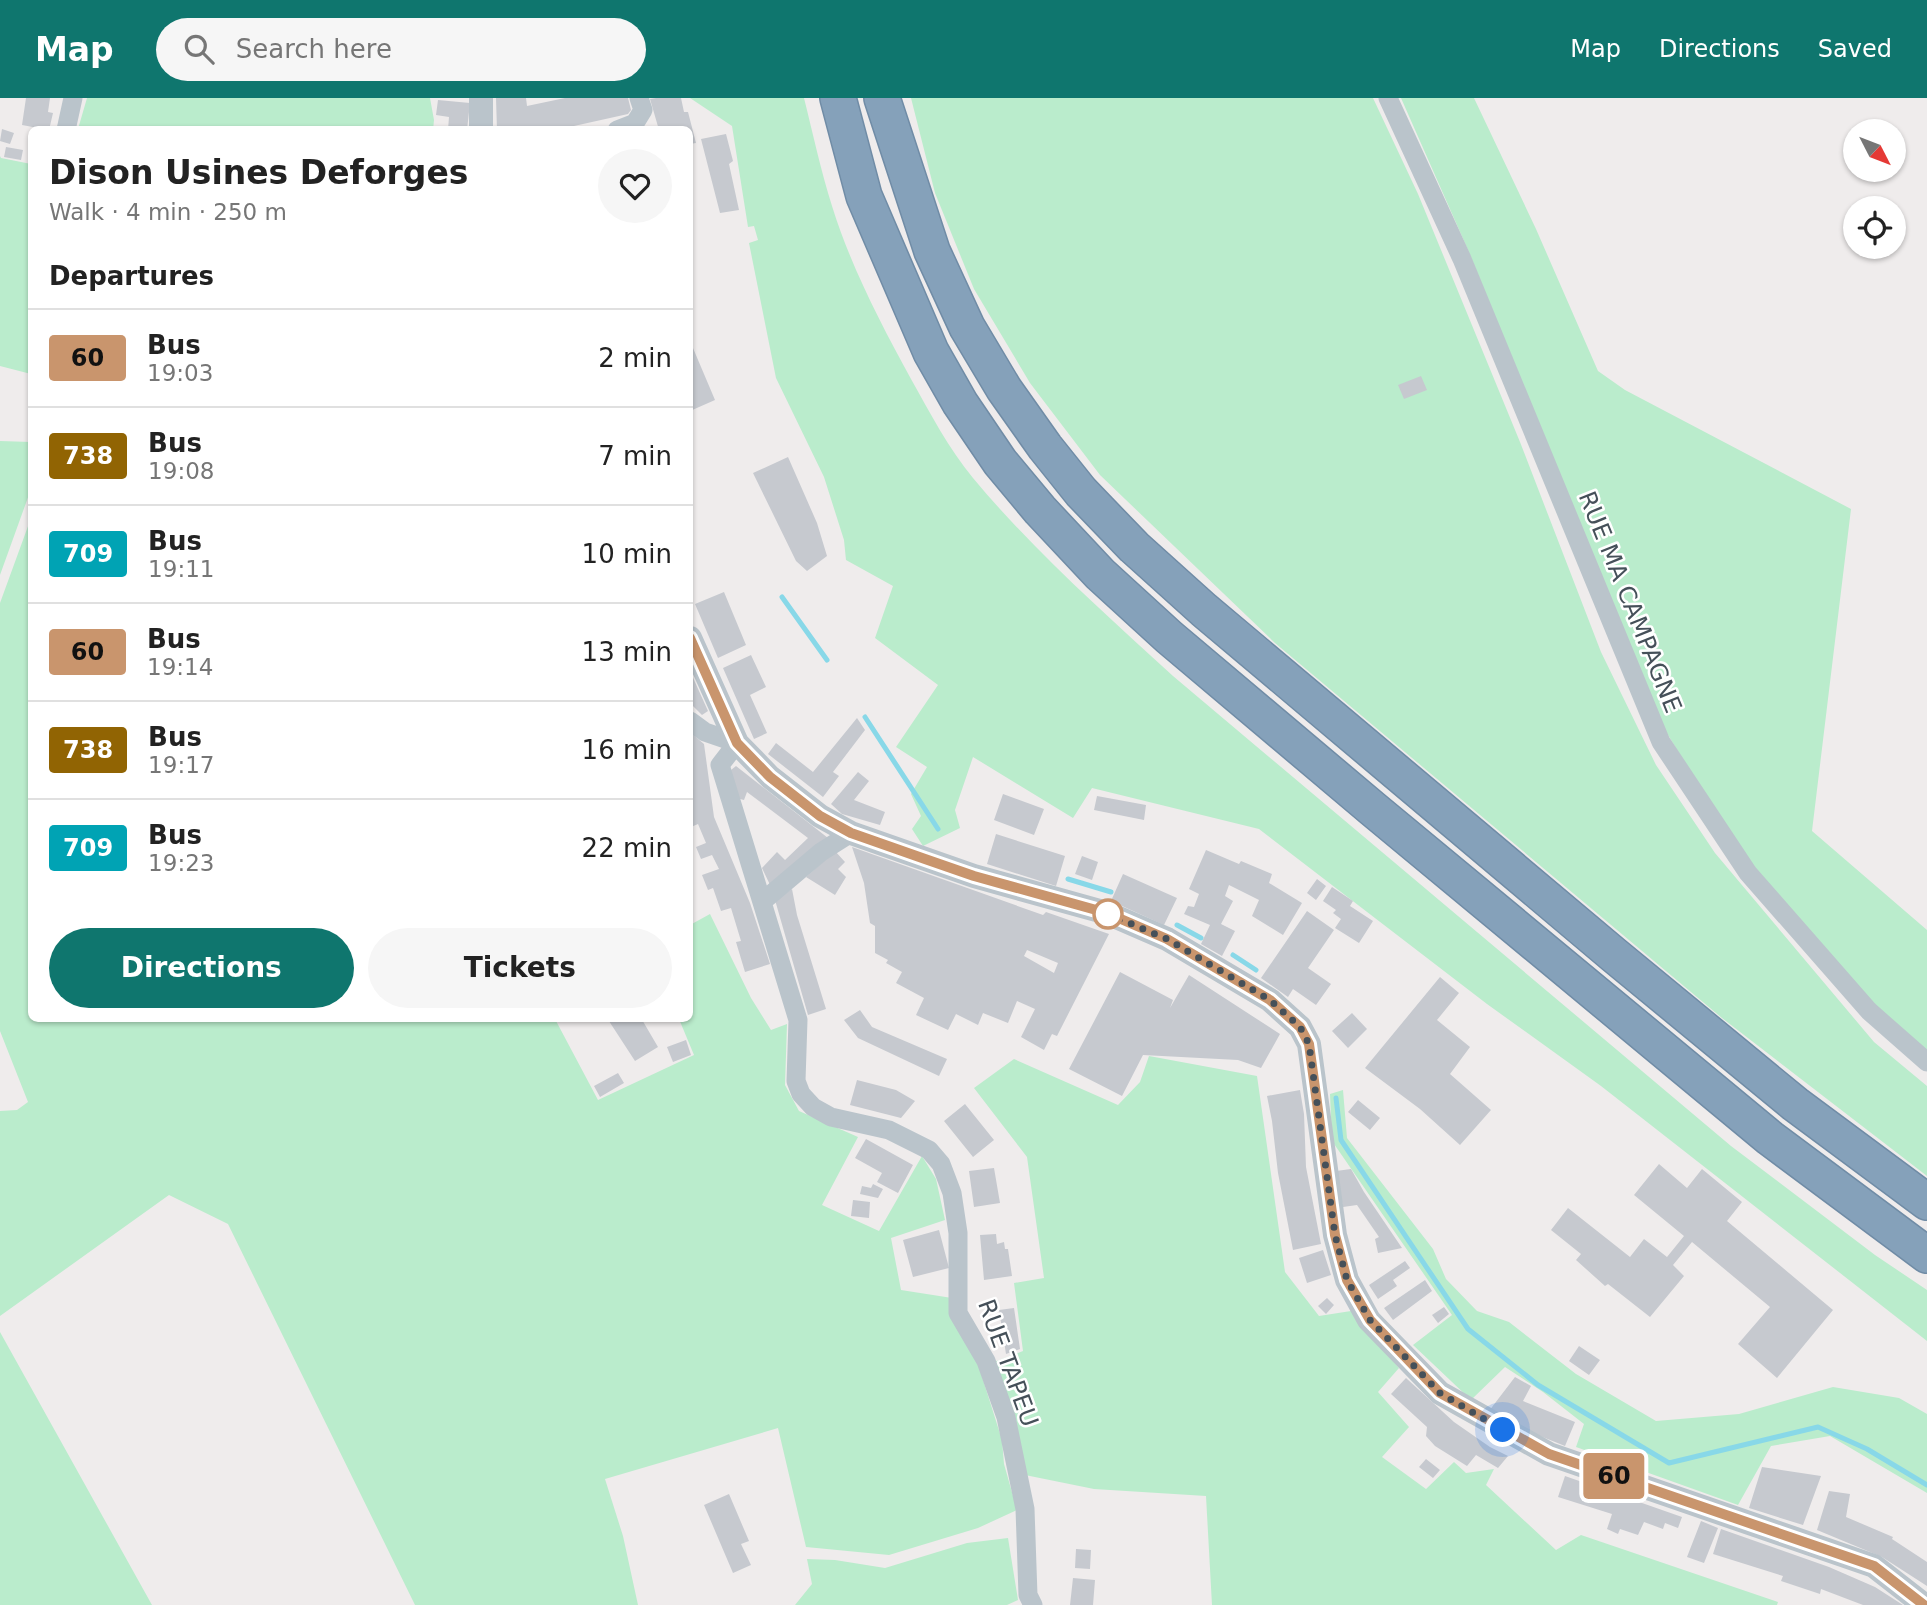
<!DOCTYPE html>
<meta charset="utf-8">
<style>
:root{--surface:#fff;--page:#f6f6f6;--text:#222;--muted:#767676;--line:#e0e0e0;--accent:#0f766e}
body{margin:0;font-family:"DejaVu Sans",sans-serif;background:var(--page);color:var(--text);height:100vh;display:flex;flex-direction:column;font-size:26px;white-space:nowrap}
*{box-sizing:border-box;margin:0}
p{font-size:23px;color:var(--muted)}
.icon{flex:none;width:38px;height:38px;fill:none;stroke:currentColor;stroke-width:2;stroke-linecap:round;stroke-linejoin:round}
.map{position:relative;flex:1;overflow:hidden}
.panel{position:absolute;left:28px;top:28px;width:665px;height:896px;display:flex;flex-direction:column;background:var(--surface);border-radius:10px;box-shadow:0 2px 5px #0004}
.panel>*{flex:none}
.badge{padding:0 14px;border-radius:5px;font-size:24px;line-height:46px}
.needle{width:46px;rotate:132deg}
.controls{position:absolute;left:1843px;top:21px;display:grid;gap:14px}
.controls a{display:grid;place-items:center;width:63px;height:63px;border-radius:50%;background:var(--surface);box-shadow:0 2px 5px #0004;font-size:35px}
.you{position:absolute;width:35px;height:35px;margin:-18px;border:5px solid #fff;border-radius:50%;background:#1a73e8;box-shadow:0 0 0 10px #1a73e833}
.map>.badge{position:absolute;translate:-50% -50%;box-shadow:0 0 0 4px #fff}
h2{padding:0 21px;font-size:26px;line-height:63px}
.round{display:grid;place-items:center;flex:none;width:74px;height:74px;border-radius:37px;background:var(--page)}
.headline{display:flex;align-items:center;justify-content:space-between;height:119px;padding:0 21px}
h1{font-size:33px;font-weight:600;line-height:52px}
.primary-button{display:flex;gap:14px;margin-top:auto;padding:14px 21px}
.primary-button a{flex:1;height:80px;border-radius:42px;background:var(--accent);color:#fff;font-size:28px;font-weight:600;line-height:80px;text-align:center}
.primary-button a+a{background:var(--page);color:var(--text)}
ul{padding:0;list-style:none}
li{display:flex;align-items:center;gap:21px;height:98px;padding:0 21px;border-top:2px solid var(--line)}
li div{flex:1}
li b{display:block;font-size:26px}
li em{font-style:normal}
li .badge{min-width:77px;font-weight:700;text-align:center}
header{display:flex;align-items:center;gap:42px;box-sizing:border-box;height:98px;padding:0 35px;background:var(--accent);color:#fff}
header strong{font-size:33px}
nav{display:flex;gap:38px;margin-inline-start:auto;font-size:24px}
.search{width:490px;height:63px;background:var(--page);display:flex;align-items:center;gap:18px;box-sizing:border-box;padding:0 24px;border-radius:38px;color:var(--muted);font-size:26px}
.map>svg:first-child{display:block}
.green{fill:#baeccc}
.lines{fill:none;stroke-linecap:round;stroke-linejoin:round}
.stream{stroke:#88d8e8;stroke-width:5}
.building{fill:#c6c9cf;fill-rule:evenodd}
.motorway-casing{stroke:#708ca6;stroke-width:38}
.minor{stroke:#bac4cb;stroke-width:19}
.tertiary{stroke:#bac4cb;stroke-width:24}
.motorway{stroke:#85a1ba;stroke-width:35}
.line-casing{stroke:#fff;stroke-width:16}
.line{stroke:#c9956d;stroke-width:10}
.walk{stroke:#455059;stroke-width:7;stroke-dasharray:0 12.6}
.stop-dot{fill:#fff;stroke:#c9956d;stroke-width:3.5}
.labels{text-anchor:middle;stroke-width:5;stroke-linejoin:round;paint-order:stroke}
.street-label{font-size:24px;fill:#455059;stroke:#fff}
</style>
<header>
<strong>Map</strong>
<div class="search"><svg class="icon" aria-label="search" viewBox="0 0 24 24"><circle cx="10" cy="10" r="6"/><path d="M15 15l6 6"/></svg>Search here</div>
<nav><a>Map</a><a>Directions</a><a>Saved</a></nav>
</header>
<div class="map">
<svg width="1927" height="1507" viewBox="0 0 1927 1507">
<rect width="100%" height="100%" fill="#efecec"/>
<path class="green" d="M87 0H430L434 22 433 32 78 31Z
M690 0H804C813 36 821 73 832 108 851 169 881 226 911 281 930 315 949 351 973 380 1033 452 1104 515 1173 578L1731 1048 1875 1157 1927 1192V1243L1601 988 1487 906 1259 731 1092 690 1073 720 973 659 955 712 960 730 923 748 912 731 921 718 911 696 927 669 896 649 938 587 875 540 893 488 846 462 844 442 824 379 776 280 749 145 758 142 754 128 748 129 732 28Z
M911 0H1373L1418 96 1520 344 1601 554 1656 667 1715 755 1874 944 1927 988V1078L1722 920 1275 545 1100 377 1030 285 974 191 935 95Z
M1401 0H1474L1536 131 1598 273 1625 292 1851 411 1812 733 1927 832V959L1907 942 1743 761 1662 627 1468 152Z
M0 58 1 60 31 66V276L0 268Z
M0 343 31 344V391L0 477Z
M31 420 32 920 555 921 598 1002 694 957 679 921 690 920V827L710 816 751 900 771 932 787 926 785 987 799 1013 858 1039 822 1107 879 1133 922 1058 936 1081 945 1122 891 1140 901 1192 952 1200 979 1269 1002 1342 1004 1366 1017 1412 978 1430 889 1457 806 1449 778 1330 605 1381 623 1438 638 1507H415L228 1126 169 1097 0 1218V1013L17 1012 28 1004 0 933V505Z
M1149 958 1257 978 1285 1174 1319 1218 1351 1213 1399 1270 1378 1294 1409 1329 1382 1359 1426 1391 1454 1364 1466 1375 1494 1371 1486 1387 1556 1452 1581 1437 1778 1504 1777 1507H1212L1206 1398 1094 1391 1025 1377 994 1264 1023 1253 1014 1185 1044 1180 1027 1059 974 990 1014 961 1118 1007 1140 984Z
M1343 992 1347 1040 1433 1151 1446 1181 1477 1213 1509 1224 1576 1276 1656 1323 1739 1316 1833 1289 1899 1300 1927 1316V1395L1830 1338 1771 1348 1738 1407 1576 1349 1584 1326 1543 1294 1505 1269 1471 1302 1413 1247 1452 1217 1332 1043 1330 996Z
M0 1234 152 1507H0Z
M1008 1440 1018 1502 1007 1507H795L812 1486 807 1461 835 1462 885 1470 967 1445Z"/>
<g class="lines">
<path class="stream" d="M782 499 827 562
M865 619 938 731
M1068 781 1111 794
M1177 827 1201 840
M1233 857 1256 872
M1336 1000 1341 1042 1468 1231 1538 1287 1669 1365 1818 1329 1867 1351 1927 1387"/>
</g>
<path class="building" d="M26 0H50L48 14 53 15 49 32 22 27Z
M496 0H526L527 8 565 0H628L631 12 628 16 556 32H497Z
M656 0H681L684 14H688L696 45 690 46V32H659L650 1Z
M438 2 470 5 467 32H448L449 19 436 17Z
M2 31 14 35 10 46 0 43Z
M726 36 733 63 729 66 739 112 720 115 701 41Z
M6 49 23 52 21 62 4 59Z
M690 243 715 302 690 313Z
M1421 278 1427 292 1404 301 1398 287Z
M788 359 817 425 827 458 807 473 796 463 753 375Z
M724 494 746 547 718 560 695 506Z
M751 557 766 589 750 597 767 635 754 641 723 570Z
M690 573 708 613 702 617 690 605Z
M857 620 865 632 833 674 839 678 823 699 768 656 776 645 813 674Z
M690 634 704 646 714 719 750 805 770 866 745 874 736 844 741 843 731 810 721 813 713 790 708 792 702 777 719 771 712 757 701 761 696 749 706 745 698 726 691 729Z
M736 668 828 740 771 789 762 770 777 754 785 762 808 740 747 694 744 702 736 700 731 672Z
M858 674 869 683 854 702 885 714 880 727 842 716 831 706Z
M1003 696 1044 711 1034 737 994 722Z
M1097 698 1146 707 1144 722 1094 712Z
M996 736 1065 758 1056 788 987 766Z
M852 749 1043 817 1046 814 1109 836 1057 938 1052 936 1044 952 1021 939 1035 911 1017 903 1008 925 983 915 978 927 956 916 948 932 916 917 924 900 896 885 902 874 886 865 888 862 875 855V828L870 825 864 785ZM1027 852 1058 865 1054 875 1024 858Z
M1206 752 1239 766 1241 763 1272 776 1269 785 1302 805 1283 837 1252 818 1259 802 1229 787 1225 798 1233 803 1221 826 1235 833 1222 858 1201 846 1210 827 1184 816 1188 808 1194 809 1199 796 1189 791Z
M835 753 845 764 838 771 846 779 835 797 806 779Z
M1082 758 1098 764 1092 782 1075 776Z
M1123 776 1177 800 1164 827 1111 803Z
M1317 781 1326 788 1316 802 1307 795Z
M1332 789 1353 803 1350 808 1373 823 1359 845 1335 830 1341 821 1333 815 1336 812 1323 803Z
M792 791 797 817 826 911 808 917 775 802Z
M1307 813 1334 832 1308 870 1331 886 1316 907 1293 891 1288 899 1261 880Z
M1120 874 1173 902 1170 910 1189 877 1280 936 1261 970 1238 962 1143 957 1122 998 1069 971Z
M1440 879 1459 895 1437 922 1470 949 1450 976 1491 1012 1460 1047 1420 1011 1365 970Z
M860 912 872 929 947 961 939 978 858 940 844 922Z
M1352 915 1367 931 1348 950 1332 933Z
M607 920H641L658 949 635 963Z
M686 942 691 957 673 964 667 949Z
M618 975 624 985 600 999 594 988Z
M857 982 896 992 915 1003 901 1020 850 1007Z
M1300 992 1304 1016 1306 1069 1321 1146 1293 1152 1278 1075 1272 1023 1267 998Z
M1358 1002 1380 1020 1370 1032 1348 1014Z
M965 1006 994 1042 973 1059 944 1023Z
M866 1041 913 1067 898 1095 877 1084 882 1075 855 1060Z
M1659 1066 1687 1090 1702 1071 1742 1104 1727 1123 1833 1212 1777 1280 1738 1246 1770 1209 1692 1144 1673 1167 1684 1178 1650 1219 1608 1186 1605 1188 1576 1162 1581 1156 1551 1132 1568 1110 1630 1159 1644 1141 1667 1159 1684 1138 1634 1097Z
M994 1070 1000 1105 974 1109 969 1073Z
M1351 1071 1364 1094 1402 1150 1378 1155 1375 1141 1379 1139 1357 1107 1343 1109 1336 1073Z
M873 1086 883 1091 878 1100 860 1096 862 1088 871 1090Z
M853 1102 870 1104 869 1120 851 1118Z
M939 1132 949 1170 913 1179 903 1142Z
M996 1136 997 1146 1004 1144 1005 1151H1008L1012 1178 984 1182 980 1137Z
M1323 1152 1331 1177 1307 1185 1299 1160Z
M1405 1163 1410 1170 1393 1182 1397 1188 1378 1201 1369 1187Z
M1425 1182 1432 1193 1393 1222 1384 1210Z
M1327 1200 1334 1207 1326 1216 1318 1208Z
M1444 1209 1449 1216 1438 1225 1432 1217Z
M1014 1210 1020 1251 1006 1256 999 1212Z
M1579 1248 1600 1262 1589 1277 1569 1263Z
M1515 1279 1531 1288 1523 1303 1575 1324 1565 1348 1513 1327 1489 1313Z
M1406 1280 1454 1324 1490 1349 1508 1358 1498 1370 1476 1357 1467 1368 1435 1348 1426 1338 1427 1329 1391 1296Z
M1426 1361 1440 1372 1433 1380 1419 1369Z
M1762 1369 1821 1378 1803 1427 1749 1410Z
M1565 1378 1682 1419 1678 1430 1665 1425 1663 1431 1644 1424 1638 1437 1620 1431 1618 1436 1607 1431 1612 1416 1558 1399Z
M1829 1393 1850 1396 1846 1419 1893 1439 1892 1441 1927 1464V1488L1882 1459 1817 1432Z
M729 1396 749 1443 741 1446 751 1467 733 1475 704 1407Z
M1701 1423 1718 1430 1704 1465 1687 1459Z
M1721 1431 1829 1469 1875 1489 1903 1507H1863L1821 1491 1820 1496 1781 1483 1783 1478 1713 1456Z
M1076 1451 1091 1452 1090 1471 1075 1470Z
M1073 1480 1095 1482 1093 1507H1070Z"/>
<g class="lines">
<defs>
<path id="motorway" d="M838 0 864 98 931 254 960 305 1000 364 1040 412 1100 476 1169 539 1373 711 1770 1040 1927 1157
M882 0 932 153 967 229 1004 291 1045 349 1081 394 1134 449 1204 512 1614 857 1795 1006 1927 1104"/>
</defs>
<use href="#motorway" class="motorway-casing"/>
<path class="minor" d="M1388 0 1462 161 1661 644 1748 775 1869 913 1927 964
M66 32 73 0
M617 32 635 25 643 12 639 0
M690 623 705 634 737 645 720 667 798 922 796 983 801 996 813 1009 831 1019 889 1032 929 1052 941 1066 952 1095 958 1135V1215L986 1263 1006 1319 1025 1411 1028 1497 1033 1507
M763 803 821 754 851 735"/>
<path class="tertiary" d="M481 32V0
M690 540 737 645 770 679 820 718 851 735 974 778 1107 815 1167 841 1270 902 1300 929 1309 946 1335 1137 1347 1182 1369 1222 1440 1295 1549 1356 1874 1468 1924 1507"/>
<use href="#motorway" class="motorway"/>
</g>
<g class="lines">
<defs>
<path id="line" d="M690 540 737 645 770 679 820 718 851 735 925 761 974 778 1107 815 1167 841 1270 902 1300 929 1309 946 1335 1137 1347 1182 1370 1222 1440 1295 1549 1356 1874 1468 1924 1507"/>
</defs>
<use href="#line" class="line-casing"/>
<use href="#line" class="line"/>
<path class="walk" d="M1108 816 1167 841 1270 902 1300 929 1309 946 1335 1137 1347 1182 1370 1222 1440 1295 1503 1332"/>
</g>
<circle class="stop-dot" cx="1108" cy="816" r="14"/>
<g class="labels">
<g class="street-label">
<text transform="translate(1630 504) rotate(68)" y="8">RUE MA CAMPAGNE</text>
<text transform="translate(1008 1265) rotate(70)" y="8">RUE TAPEU</text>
</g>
</g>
</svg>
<div class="controls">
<a><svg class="needle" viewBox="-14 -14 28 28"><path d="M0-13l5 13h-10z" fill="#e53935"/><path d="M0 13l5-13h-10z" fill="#767676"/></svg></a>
<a><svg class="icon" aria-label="locate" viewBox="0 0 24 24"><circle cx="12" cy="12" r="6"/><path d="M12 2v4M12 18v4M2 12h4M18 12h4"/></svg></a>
</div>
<div class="you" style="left:1503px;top:1332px"></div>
<b class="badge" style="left:1614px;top:1378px;background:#c9956d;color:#111">60</b>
<section class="panel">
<div class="headline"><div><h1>Dison Usines Deforges</h1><p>Walk · 4 min · 250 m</p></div><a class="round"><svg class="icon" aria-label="heart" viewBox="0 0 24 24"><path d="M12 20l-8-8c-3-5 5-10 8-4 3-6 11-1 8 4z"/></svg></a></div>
<h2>Departures</h2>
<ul>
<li><span class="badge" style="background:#c9956d;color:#111">60</span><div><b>Bus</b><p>19:03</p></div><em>2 min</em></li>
<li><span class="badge" style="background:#916403;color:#fff">738</span><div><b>Bus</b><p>19:08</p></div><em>7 min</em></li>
<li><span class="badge" style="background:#00a3b4;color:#fff">709</span><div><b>Bus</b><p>19:11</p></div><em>10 min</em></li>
<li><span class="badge" style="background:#c9956d;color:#111">60</span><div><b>Bus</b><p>19:14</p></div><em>13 min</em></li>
<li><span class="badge" style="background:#916403;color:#fff">738</span><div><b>Bus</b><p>19:17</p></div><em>16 min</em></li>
<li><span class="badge" style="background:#00a3b4;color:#fff">709</span><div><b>Bus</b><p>19:23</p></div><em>22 min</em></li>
</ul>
<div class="primary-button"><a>Directions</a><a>Tickets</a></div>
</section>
</div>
